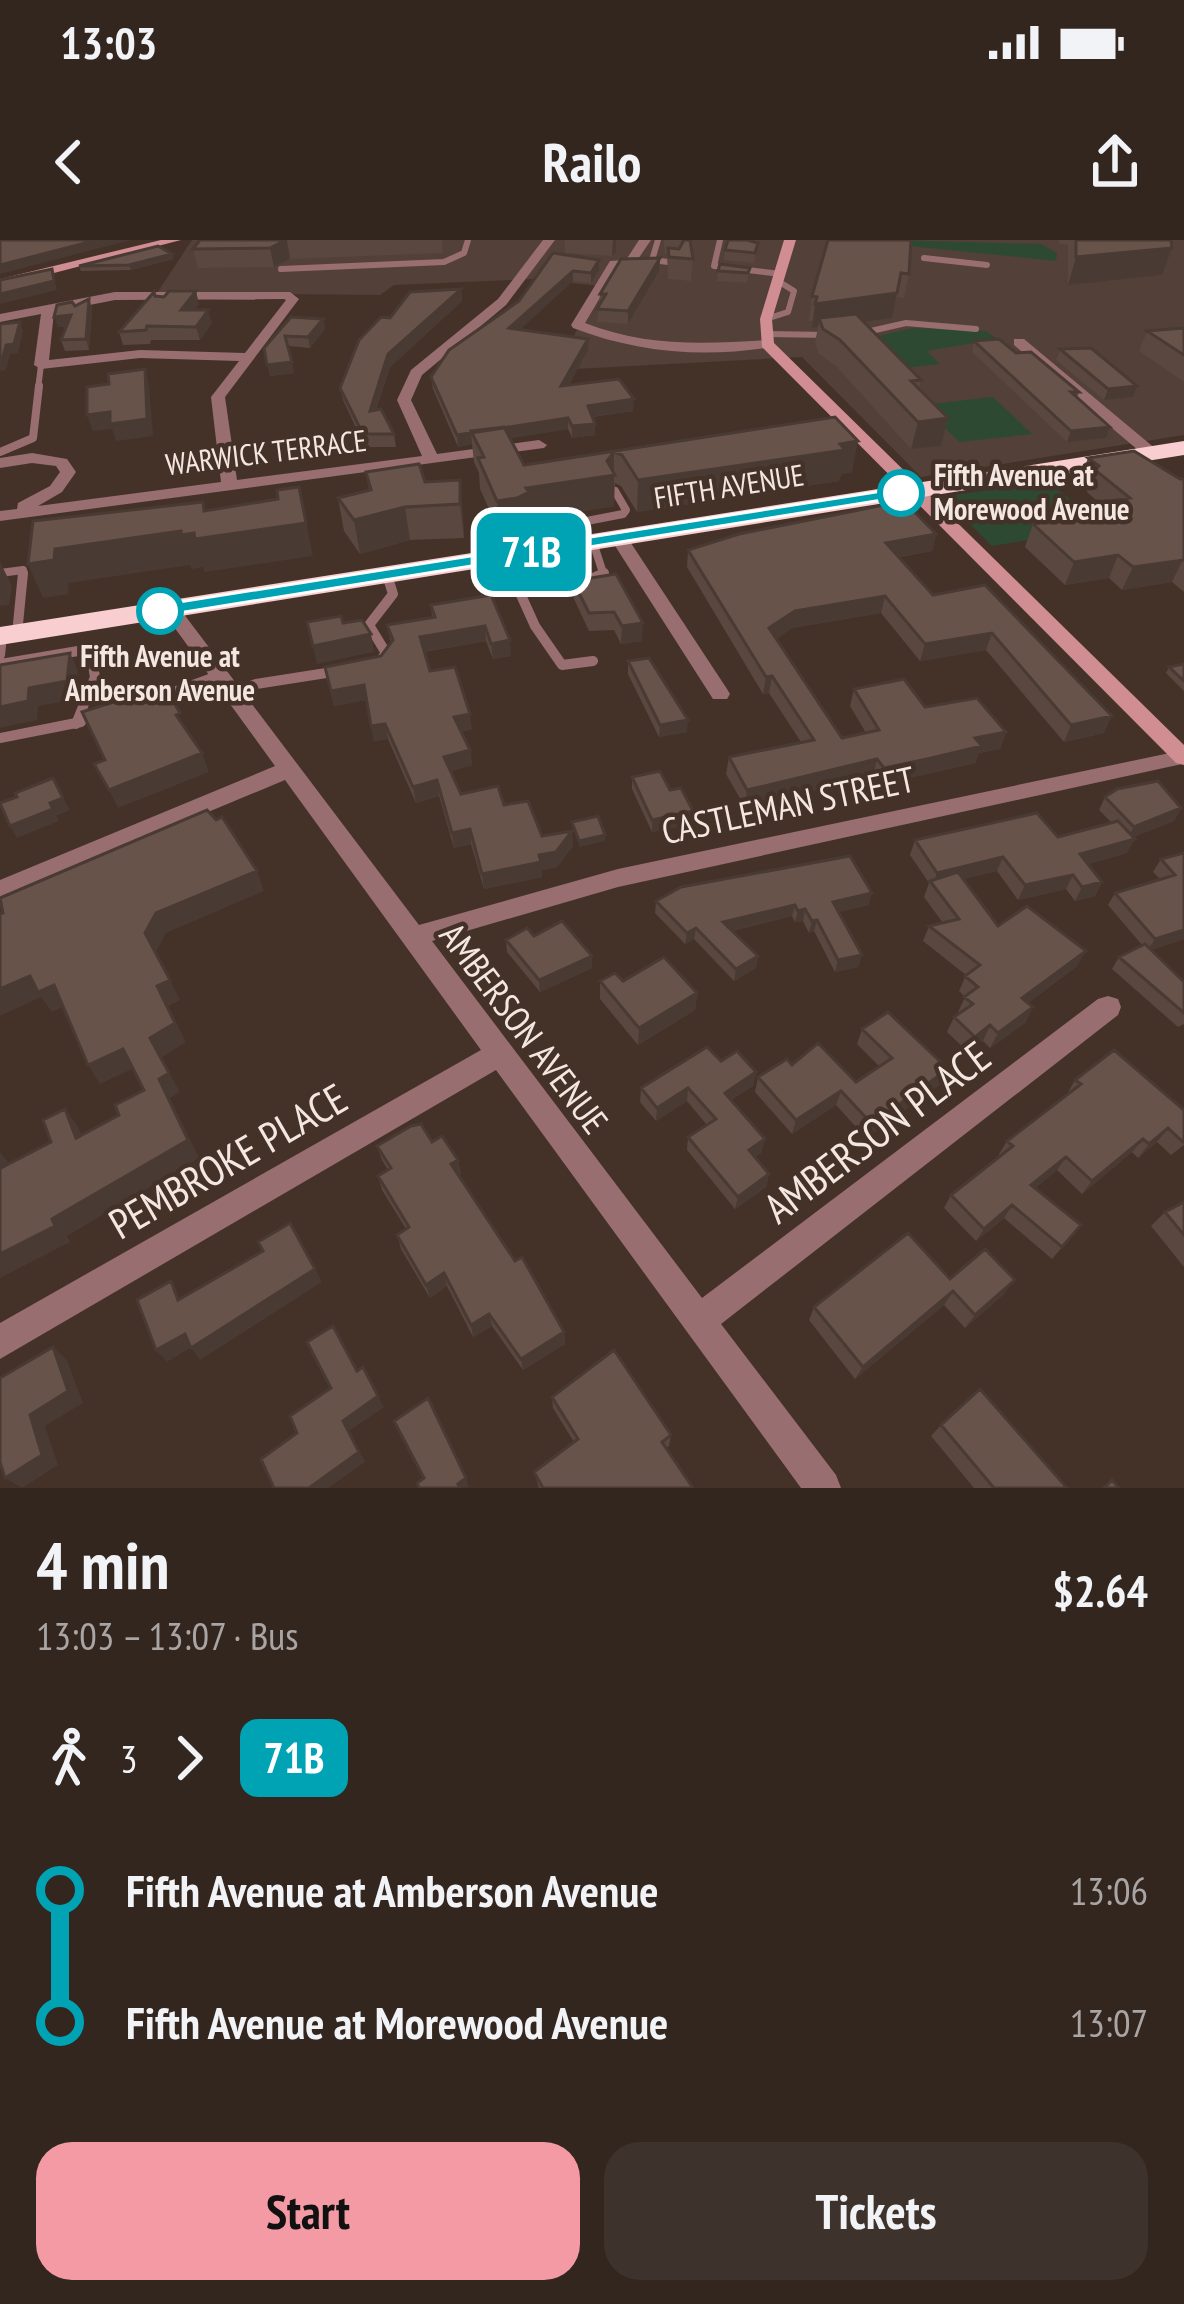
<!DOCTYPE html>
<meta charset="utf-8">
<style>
:root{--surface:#33261f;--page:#3e322c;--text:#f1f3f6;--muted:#a9a5a4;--accent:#f49aa4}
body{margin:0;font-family:"PT Sans Narrow",sans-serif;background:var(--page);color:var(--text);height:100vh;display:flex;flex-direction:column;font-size:45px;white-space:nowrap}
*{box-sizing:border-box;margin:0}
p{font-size:39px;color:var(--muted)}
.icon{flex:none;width:66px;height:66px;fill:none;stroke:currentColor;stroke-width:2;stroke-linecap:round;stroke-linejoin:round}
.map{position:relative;height:1248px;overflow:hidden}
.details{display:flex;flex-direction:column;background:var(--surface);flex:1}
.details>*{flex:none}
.badge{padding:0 24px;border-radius:18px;font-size:42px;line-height:78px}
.map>.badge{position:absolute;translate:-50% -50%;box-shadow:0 0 0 6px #fff}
.legs{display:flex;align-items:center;gap:18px;height:132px;padding:0 36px;font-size:39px}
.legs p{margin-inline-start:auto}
.headline{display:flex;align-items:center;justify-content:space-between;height:204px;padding:0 36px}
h1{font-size:66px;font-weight:600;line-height:90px}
.button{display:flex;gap:24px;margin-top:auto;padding:24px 36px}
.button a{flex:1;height:138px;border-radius:36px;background:var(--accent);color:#111;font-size:48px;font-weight:600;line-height:138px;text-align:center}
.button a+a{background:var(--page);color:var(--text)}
ul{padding:0 36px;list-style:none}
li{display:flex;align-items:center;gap:42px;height:132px;font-size:45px}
li i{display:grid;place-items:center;width:18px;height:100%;margin:0 15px;background:currentColor}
li i::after{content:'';width:30px;height:30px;margin:-15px;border:9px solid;border-radius:50%;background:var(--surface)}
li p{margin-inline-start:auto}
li:first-child i{background:linear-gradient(#0000 50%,currentColor 0)}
li:last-child i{background:linear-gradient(currentColor 50%,#0000 0)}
.status{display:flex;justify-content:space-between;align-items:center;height:84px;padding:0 60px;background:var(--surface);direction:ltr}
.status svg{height:33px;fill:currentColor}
header{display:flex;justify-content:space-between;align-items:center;height:156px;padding:0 36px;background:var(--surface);font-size:54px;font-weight:600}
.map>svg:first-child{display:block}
.education{fill:#534038}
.green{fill:#2d4932}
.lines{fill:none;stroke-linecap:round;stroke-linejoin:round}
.lane-far2{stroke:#996e71;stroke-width:6}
.lane-far1{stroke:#996e71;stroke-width:8}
.lane{stroke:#996e71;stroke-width:10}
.street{fill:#996e71;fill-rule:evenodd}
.secondary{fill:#d08d92;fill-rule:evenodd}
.highway{fill:#f9ced0;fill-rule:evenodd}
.wall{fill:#594740}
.shaded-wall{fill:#493a34}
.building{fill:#68534a;stroke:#493a34;stroke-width:3}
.line-1{fill:#00a3b4;stroke:#fff;stroke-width:3}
.stop-1-dot{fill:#fff;stroke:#00a3b4;stroke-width:6}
.labels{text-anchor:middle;stroke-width:9;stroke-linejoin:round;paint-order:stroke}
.far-street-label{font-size:30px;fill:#f4e7e1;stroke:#443229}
.far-stop-label{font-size:30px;font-weight:bold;fill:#f4e7e1;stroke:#443229;text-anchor:start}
.street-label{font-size:36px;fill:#f4e7e1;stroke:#443229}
.near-street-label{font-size:42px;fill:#f4e7e1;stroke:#443229}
</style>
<div class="status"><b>13:03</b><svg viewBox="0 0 49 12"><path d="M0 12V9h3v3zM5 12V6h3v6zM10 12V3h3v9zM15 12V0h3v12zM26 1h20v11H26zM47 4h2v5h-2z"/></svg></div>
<header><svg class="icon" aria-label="back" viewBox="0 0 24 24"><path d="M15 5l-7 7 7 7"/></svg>Railo<svg class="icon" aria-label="share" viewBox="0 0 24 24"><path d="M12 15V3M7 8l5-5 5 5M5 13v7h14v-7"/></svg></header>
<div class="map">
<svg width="1184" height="1248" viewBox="0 0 1184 1248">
<rect width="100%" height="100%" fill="#443229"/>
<path class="education" d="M192 0H1184V195L921 237 802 117 556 130 600 46 532 39 394 45 380 55 157 53Z"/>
<path class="green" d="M892 0 1041 4 1057 13 1056 21 891 4Z
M913 88 986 91 997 99 927 111 940 124 904 128 878 96Z
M993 157 1032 194 959 202 922 165Z
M1046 241 1093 276 1040 298 992 306 943 257Z"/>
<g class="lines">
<path class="lane-far2" d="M658 0 652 20 676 23
M720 0 714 26 781 34
M924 18 987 25
M281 29 444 22 464 13 468 0
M766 79 788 72 794 51 778 41
M862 93 906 83 976 89
M765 94 829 95
M38 149 41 125"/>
<path class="lane-far1" d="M0 212 33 198 39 146
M593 302 604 336
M528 312 523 297 530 292 623 274 626 270 615 251
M503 316 512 336
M0 333 23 330 22 336"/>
<path class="lane" d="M511 333 535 386 562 425 593 421
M517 349 573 347 604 333
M17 394 23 333
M0 415 2 396
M381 420 386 413 369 385 393 354 387 335
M0 424 90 409 95 437 76 484
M230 453 256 444 339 431
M157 458 218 436
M0 498 81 482"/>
<path class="street" d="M543 0H555L506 65 422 135 411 160 437 214 539 200 547 205 544 208 0 281V271L17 269 18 263 50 246 60 232 56 226 32 223 0 228V218L32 213 67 219 76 232 62 252 38 266 221 242 211 157 239 121 140 118 41 129 34 125 41 74 0 82V74L115 52H290L299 59 225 157 237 240 422 216 397 160 411 130 498 59ZM115 60 284 59 286 60 245 113 140 110 49 120 54 72Z
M639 0H651L634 25 618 27 585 83C646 107 703 104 767 100L774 104 772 107C704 118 638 113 573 88L571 85 610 21 626 20Z
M1014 99H1024L1157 210V216H1145L1014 105Z
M619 293 625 294 727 449 730 454 727 459H713L610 298Z
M170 363 177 365 419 685 618 629 1184 510 1182 524 618 647 432 701 702 1058 1098 759 1108 756 1118 759 1121 767 1118 775 721 1084 836 1235 841 1248H801L496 830 0 1119V1083L481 810 285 540 0 659V640L275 526 161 369Z"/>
<path class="secondary" d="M161 0H181L0 47V39Z
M784 0H796L772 79 774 103 1184 505V525L1176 523 762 107 760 79Z"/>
<path class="highway" d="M1184 201V215L0 405V387Z"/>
</g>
<path class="wall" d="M200 0H442L443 13 290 19 274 27 198 28 193 9Z
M565 0H616V12L612 16 565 13Z
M664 0H690L693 19 691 41 668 39 667 14H665Z
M828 0 909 34 904 58 896 57 892 78 864 81 921 140 919 149 948 178 941 206 911 209 836 126 819 114 815 103 818 87 812 88 813 81H809L812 56Z
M1059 0H1171L1172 8 1162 35 1068 45V5L1059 4Z
M758 3 754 23 724 20 725 10Z
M553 13 599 30 591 43 573 41 520 89 588 99V110L568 145 633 171 592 177 595 184V195L572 198 568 189 510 198 524 225 835 177 852 232 841 234 839 241 637 272 621 246 615 243 614 266 530 279V284L519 290 500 293 480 249 479 233 474 222 472 204 458 207 433 149 431 137 519 61Z
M172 14 173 19 131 30 81 31 79 26Z
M660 18 659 31 628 84 597 82 600 54Z
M750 28 747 43 717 41 718 31Z
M461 49 462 61 390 127 376 170 394 194 396 207H365L343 160 340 148 390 78Z
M156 56 199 64 194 70 212 83 200 100H151L150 104 123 105 119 92Z
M89 59 92 69 89 110 65 111 61 100 67 87H58L75 66Z
M291 77 323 79 325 89 310 108 288 106 294 133 270 136 264 108Z
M1184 88V142L1139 111 1147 91Z
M974 101 1016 113 1079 152 1077 158 1110 187 1106 198 1067 202 972 112Z
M1060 109 1137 146 1133 157 1104 160 1056 120Z
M1088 218 1180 239H1184V352L1172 342 1122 350 1109 338 1065 345 1025 307 1033 284 1095 273 1099 263 1087 252 1088 247 1080 240Z
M366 232 425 242 460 240 464 298 410 300 360 314 344 291 338 258 369 250Z
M936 294 932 311 899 317 933 355 985 345 1104 493 1064 502 986 410 920 421 881 373 792 388 776 399 842 498 866 493 850 466 854 449 925 467 1006 492 1000 509 979 513 975 523 879 545 873 536 745 567 726 534 729 517 801 502 769 453 763 454 687 327 688 310Z
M616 334 642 401 621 404 614 390 589 391 574 359 573 341Z
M491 355 511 416 493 419 486 401 424 412 430 431 472 489 461 492 470 510 472 525 451 531 461 554 504 565 542 596 573 606 557 627 542 630V637L484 649 471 604 454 608 439 556 416 563 388 499 374 501 366 460 334 466 325 427 381 416 391 403 387 385 432 377 431 365Z
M628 421 687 492 659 497 628 434Z
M1184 424V451L1166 433 1169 427Z
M632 537 692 584 652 592 632 549Z
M1105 557 1181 568 1174 581 1133 597 1127 613 1088 624 1102 642 1095 656 1075 661 1066 649 1018 660 997 631 963 639 998 686 1077 726 1028 763 1033 767 1025 783 990 808 983 801 968 812 947 792 954 777 959 773 958 772 965 757 959 751 966 735 923 701 929 686 943 683 924 657 929 643 910 615 915 600 1058 597 1112 583 1099 570Z
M1184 613V699L1151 710 1184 742V784L1178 787 1112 729 1119 717 1142 705 1108 665 1115 653 1160 639 1153 632 1161 619Z
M656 661 869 665 838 672 862 715 858 727 835 732 814 691 809 693 803 681 795 682 792 676 732 691 758 716 756 728 734 741 694 699 685 704 655 673Z
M534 696 592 728 540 752 507 712 506 700Z
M600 741H623L697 753 695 770 638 805 600 759Z
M862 789 941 844 866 898 836 865 792 894 755 852 758 837 792 825 856 842 879 826 857 804Z
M721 821 756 832 753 846 731 860 762 912 755 917 769 934 766 947 735 969 687 910 688 897 707 885 687 861 656 881 640 862 641 848Z
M1075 840 1184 870V905L1171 915 1157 902 1138 918 1132 912 1082 954 1057 930 1035 948 1081 985 1052 1019 1004 978 976 1001 944 968 951 955 1001 916 999 914 1007 901 1067 854Z
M432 902 458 920 461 934 459 935 564 1092 565 1104 523 1130 492 1086 473 1097 447 1046 430 1058 401 1009 397 995 406 989 382 950 378 936 388 930 382 920 377 906Z
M1184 962V1027L1151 986 1165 972Z
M950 1039 1004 1054 965 1088 944 1065 855 1139 809 1080 814 1067Z
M552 1157 671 1195 669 1206 666 1208 693 1248H539L534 1232 574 1202 553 1168Z
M941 1185 1067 1248H974L931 1196Z"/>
<path class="shaded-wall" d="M97 0H131L0 34V25Z
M287 0 290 19 274 27 270 8Z
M613 0H616V12L612 16Z
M1172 8 1162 35 1068 45 1076 17Z
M172 14 173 19 131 30 129 25Z
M660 18 659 31 628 84V71Z
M599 20V30L591 43V33Z
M52 29 57 50 0 64V54Z
M573 31V41L510 99 509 88Z
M901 33 892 78 822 87 819 78 818 87 812 88 815 64Z
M461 49 462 61 390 127 372 184 370 171 388 114Z
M196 51 199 64 185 83 181 70Z
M89 59 92 69 89 110 86 99Z
M208 70 212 83 200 100 196 87Z
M71 75 75 86 58 87 54 77Z
M323 79 325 89 310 108 308 97Z
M20 82 23 91 18 113 10 114 6 130 0 131V121L6 105Z
M588 99V110L562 158 561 146Z
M292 122 294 133 270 136 267 125Z
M145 129 149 146 153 196 116 201 112 189 93 191 87 175Z
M1137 146 1133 157 1104 160 1108 149Z
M634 159 633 171 588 177V166Z
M568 178V189L477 204 472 192Z
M948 178 941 206 911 209 918 182Z
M595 184V195L572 198V186Z
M1110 187 1106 198 1067 202 1071 191Z
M471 192 472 204 458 207 457 195Z
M858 201 852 232 841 234 839 241 637 272 638 240Z
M614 212V266L530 279V284L519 290 500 293 497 261 526 248 607 221Z
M460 240 463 273 464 298 460 264Z
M299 247 313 316 205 332 203 327 192 329 190 325 69 343 68 354 43 358 28 324 55 309 181 291 204 271 203 262 213 296Z
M405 267 410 300 360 314 354 280Z
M936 294 932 311 883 319 886 303Z
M1118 315 1109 338 1065 345 1074 322Z
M1183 319 1172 342 1122 350 1133 327Z
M0 322 12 346 9 365 0 366Z
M885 356 881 373 792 388 766 405 769 388 795 371Z
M643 383 642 401 621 404 622 386Z
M485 386 486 401 422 412 420 397Z
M992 393 986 410 920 421 925 404Z
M371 394 374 412 317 424 313 406Z
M510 400 511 416 493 419 491 404Z
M70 413 78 431 75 460 38 466 37 480 0 488V467L29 448Z
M772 436 769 453 763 454 766 437Z
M364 445 367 460 334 466 331 451Z
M470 474 472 489 456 493 454 477Z
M1112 476 1104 493 1064 502 1071 485Z
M688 480 687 492 659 497 660 485Z
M385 484 388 499 374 501 371 486Z
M1006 492 1000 509 979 513 975 523 879 545 884 528 975 498Z
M470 510 472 525 446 532 444 517Z
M202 513 209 532 118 568 109 550Z
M877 519 873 536 745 567 747 550Z
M437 540 439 556 416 563 413 547Z
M63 558 70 570 56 576 50 563Z
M1181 568 1174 581 1127 599 1134 587Z
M53 569 59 581 17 598 10 586Z
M693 571 692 584 652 592V580Z
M470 589 471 604 454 608 452 593Z
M572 591 573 606 557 627 542 630V637L484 649 482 634Z
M605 595V601L579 607V601Z
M1135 599 1127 613 1072 628 1080 614Z
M1003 617 997 631 932 647 937 633Z
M257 631 264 651 166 693 155 714 145 693 156 673Z
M1073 635 1066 649 1018 660 1025 645Z
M1102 642 1095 656 1075 661 1082 647Z
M872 653 869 665 830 674 833 662Z
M795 665 792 676 722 693 723 682Z
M805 669 803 681 795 682 798 671Z
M817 680 814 691 809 693 812 681Z
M696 688 694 699 685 704 687 693Z
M1184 690V699L1147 711 1155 699Z
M1086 711 1077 726 1014 774 1022 758Z
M862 715 858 727 835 732 838 720Z
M592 716V728L540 752 539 740Z
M758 716 756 728 734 741 736 729Z
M30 736 54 745 67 765 52 772 41 757 0 776V749Z
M170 740 180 760 168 766 186 802 161 818 180 852 170 858 199 918 67 996 70 1002 0 1038V1014L52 979 159 839 150 798 157 746Z
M697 753 695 770 638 805 639 788Z
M1033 767 1025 783 990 808 998 793Z
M990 785 983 801 968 812 975 797Z
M123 809 134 828 100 844 88 825Z
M948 829 941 844 866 898 872 884Z
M756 832 753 846 722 866 725 853Z
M688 848 687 861 656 881 657 868Z
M841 851 836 865 792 894 796 880Z
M65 869 78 887 90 916 76 898Z
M1168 888 1157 902 1138 918 1149 904Z
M765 899 762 912 746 923 749 910Z
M1143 899 1132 912 1082 954 1092 941Z
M0 912 8 922 17 946 0 926Z
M1066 917 1057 930 1023 957 1031 945Z
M458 920 461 934 454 938 451 924Z
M769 934 766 947 735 969 738 957Z
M1012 965 1004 978 976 1001 984 989Z
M315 1029 322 1042 200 1120 191 1108Z
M444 1033 447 1046 430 1058 426 1045Z
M1015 1040 1004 1054 965 1088 975 1075Z
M953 1051 944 1065 855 1139 863 1127Z
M489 1074 492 1086 473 1097 471 1085Z
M564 1092 565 1104 523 1130 521 1119Z
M185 1094 195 1105 167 1122 156 1110Z
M53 1107 67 1120 83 1163 45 1186 58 1225 22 1248 5 1238 30 1175Z
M378 1156 384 1167 349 1191 365 1222 328 1248H309L343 1181Z
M466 1238 469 1247 459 1248 458 1244Z"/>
<path class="building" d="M0 0H97L0 25Z
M200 0H286L270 8 193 9Z
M684 0H690L693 19 669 17 668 8 679 9Z
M728 0H747L758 3 755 13 725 10Z
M828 0H911L909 34 901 33 897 53 815 64 817 57 812 56Z
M1076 0H1171L1172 8 1076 17Z
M158 6 172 14 129 25 79 26Z
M553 13 599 20 591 33 573 31 509 88 588 99 561 146 619 139 634 159 588 166 595 184 572 186 568 178 457 195 431 137 449 110 519 61Z
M660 18 628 71 597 69 606 54H600L621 19Z
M720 24 750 28 748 33 718 31Z
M52 29 54 41 0 54V40Z
M461 49 388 114 370 171 381 169 394 194H363L340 148 359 100 381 77 390 78 410 52Z
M169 51H196L181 70H208L196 87 147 86 146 90 119 92 154 52 155 56 164 57Z
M89 59 86 99 61 100 71 75 54 77 57 65 72 62 75 66Z
M856 74 921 140 911 141 948 178 918 182 840 100 823 89 819 78Z
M291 77 323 79 308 97 285 96 292 122 267 125 264 108Z
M20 82 14 104 6 105 2 121H0V84Z
M1184 88V115L1147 91Z
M999 99 1016 113 1031 112 1079 152H1071L1110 187 1071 191 974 101Z
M1091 108 1137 146 1108 149 1060 109Z
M145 129 147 179 110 184V172L87 175V147L109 144 108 134Z
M835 177 858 201 840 204 845 210 638 240 622 215 614 212 607 221 615 235 526 248 529 252 517 258 497 261 478 218 484 217 471 191 504 187 524 225Z
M1134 211 1180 239H1184V320L1133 327 1118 315 1074 322 1033 284 1108 270 1099 263 1130 258 1095 230 1099 226 1088 218Z
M419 224 425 242 460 240V264L405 267 354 280 338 258 371 250 366 232Z
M299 247 306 283 195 299 194 293 181 295V291L55 309 54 320 28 324 33 281 203 262 204 271 278 259 277 250Z
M904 261 936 294 886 303 933 355 985 345 1112 476 1071 485 992 393 925 404 885 356 795 371 769 388 842 498 879 490 854 449 904 439 925 467 977 458 1006 492 975 498 982 506 927 519 884 528 877 519 747 550 729 517 814 500 772 436 766 437 688 310 739 294Z
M616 334 643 383 622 386 614 372 589 373 573 341Z
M491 355 510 400 491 404 485 386 420 397 430 431 455 427 470 474 454 477 470 510 444 517 461 554 498 546 504 565 528 561 542 596 572 591 556 612 539 615 541 622 482 634 470 589 452 593 437 540 413 547 385 484 371 486 364 445 331 451 325 427 381 416 393 400 387 385 435 377 431 365Z
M341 376 343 383 362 380 371 394 313 406 307 382Z
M70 413 67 441 29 448 28 461 0 467V425Z
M649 418 688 480 660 485 628 421Z
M1184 424V441L1169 427Z
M160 447 170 456 180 473 176 475 202 513 109 550 94 524 105 520 82 472Z
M660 531 670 550 681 548 693 571 652 580 632 537Z
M53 538 63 558 50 563 53 569 10 586 0 563 17 557 15 553Z
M1158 541 1181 568 1134 587 1105 557 1117 549Z
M207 570 216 580 222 577 257 631 156 673 145 693 170 740 157 746 175 783 150 798 169 833 159 839 188 900 52 979 55 986 0 1014V926L1 928 51 902 43 880 65 869 76 898 119 875 115 865 144 850 123 809 88 825 54 745 38 752 30 736 0 749V674L3 673 0 658Z
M1037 573 1058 597 1118 581 1135 599 1080 614 1102 642 1082 647 1073 635 1025 645 1003 617 937 633 915 600Z
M598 576 605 595 579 601 572 582Z
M1184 613V690L1155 699 1115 653 1175 635 1161 619Z
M850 616 872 653 833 662 862 715 838 720 817 680 812 681 805 669 798 671 795 665 723 682 758 716 736 729 696 688 687 693 656 661 681 647Z
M958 632 998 686 1027 666 1086 711 1022 758 1033 767 998 793 990 785 975 797 954 777 973 764 964 757 978 747 965 736 980 725 929 686 959 679 930 641Z
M562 681 592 716 539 740 506 700 527 688 534 696Z
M1145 704 1184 742V773L1119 717Z
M664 717 697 753 639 788 600 741 615 733 623 741Z
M888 772 948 829 872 884 841 851 796 880 758 837 787 819 792 825 818 803 856 842 892 818 862 789Z
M707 807 721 821 737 811 756 832 725 853 765 899 749 910 769 934 738 957 688 897 716 879 688 848 657 868 641 848Z
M1114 810 1184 870V901L1183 902 1168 888 1149 904 1143 899 1092 941 1066 917 1031 945 1081 985 1062 1007 1012 965 984 989 951 955 1013 906 1007 901 1081 844 1075 840Z
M421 884 432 902 442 896 458 920 451 924 515 1021 522 1017 564 1092 521 1119 489 1074 471 1085 444 1033 426 1045 397 995 409 987 378 936 391 928 377 906 411 886Z
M1184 962V995L1165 972Z
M290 983 315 1029 191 1108 185 1094 156 1110 137 1060 171 1041 178 1060 263 1011 258 1002Z
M908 993 950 1039 985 1009 1015 1040 975 1075 953 1051 863 1127 814 1067Z
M333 1086 357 1131 363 1127 378 1156 343 1181 359 1212 309 1248H274L261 1219 297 1193 290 1176 331 1148 307 1102Z
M53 1107 68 1151 30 1175 42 1215 5 1238 0 1222V1138Z
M614 1110 671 1195 662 1202 693 1248H543L534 1232 578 1199 552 1157Z
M980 1149 1067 1248H994L941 1185Z
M428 1158 466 1238 458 1244 460 1248H419L417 1243 424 1238 394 1181Z
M1112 1240 1119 1248H1104Z"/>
<path class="line-1" d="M901 248 907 249V256L160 376 151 371 160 365Z"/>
<g class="stop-1-dot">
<circle cx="901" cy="253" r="21"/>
<circle cx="160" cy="371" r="21"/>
</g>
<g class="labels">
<g class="far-street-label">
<text transform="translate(266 213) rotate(-7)" y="10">WARWICK TERRACE</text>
<text transform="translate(729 247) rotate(-9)" y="10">FIFTH AVENUE</text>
</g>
<g class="far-stop-label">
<text x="934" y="246">Fifth Avenue at<tspan x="934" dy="34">Morewood Avenue</tspan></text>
<text x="160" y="427" text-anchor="middle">Fifth Avenue at<tspan x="160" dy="34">Amberson Avenue</tspan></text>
</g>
<g class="street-label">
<text transform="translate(788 565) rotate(-12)" y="13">CASTLEMAN STREET</text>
<text transform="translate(524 788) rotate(53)" y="13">AMBERSON AVENUE</text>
</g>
<g class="near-street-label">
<text transform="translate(877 892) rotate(-37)" y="15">AMBERSON PLACE</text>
<text transform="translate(228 921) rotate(-30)" y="15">PEMBROKE PLACE</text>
</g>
</g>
</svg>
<b class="badge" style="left:531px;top:312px;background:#00a3b4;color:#fff">71B</b>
</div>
<section class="details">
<div class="headline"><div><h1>4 min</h1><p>13:03 – 13:07 · Bus</p></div><b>$2.64</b></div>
<div class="legs"><svg class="icon" aria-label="walk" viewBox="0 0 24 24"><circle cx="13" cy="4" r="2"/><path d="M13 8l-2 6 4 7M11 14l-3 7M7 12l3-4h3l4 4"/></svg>3<svg class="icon" aria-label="forward" viewBox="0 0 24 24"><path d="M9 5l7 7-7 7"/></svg><b class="badge" style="background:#00a3b4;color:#fff">71B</b></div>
<ul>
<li><i style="color:#00a3b4"></i><b>Fifth Avenue at Amberson Avenue</b><p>13:06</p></li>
<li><i style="color:#00a3b4"></i><b>Fifth Avenue at Morewood Avenue</b><p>13:07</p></li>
</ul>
<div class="button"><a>Start</a><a>Tickets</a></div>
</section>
